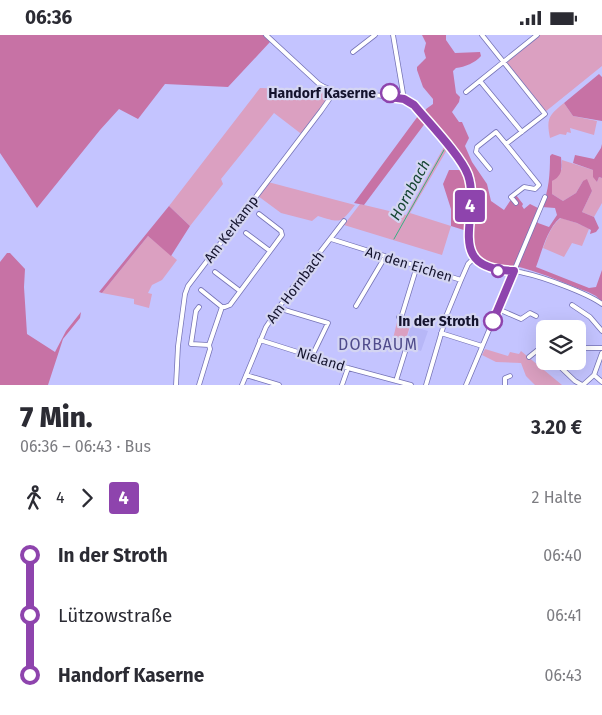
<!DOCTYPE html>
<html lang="de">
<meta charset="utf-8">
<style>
:root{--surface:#fff;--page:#f7f7f7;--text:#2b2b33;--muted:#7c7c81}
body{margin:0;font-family:"Fira Sans",sans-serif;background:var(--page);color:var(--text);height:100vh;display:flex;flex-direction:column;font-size:19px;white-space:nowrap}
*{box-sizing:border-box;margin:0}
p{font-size:16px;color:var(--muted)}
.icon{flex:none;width:28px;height:28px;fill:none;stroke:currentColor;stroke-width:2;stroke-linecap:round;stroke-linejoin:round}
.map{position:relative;height:350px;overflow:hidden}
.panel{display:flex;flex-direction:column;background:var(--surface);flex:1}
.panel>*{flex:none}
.badge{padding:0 10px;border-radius:4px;font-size:18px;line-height:32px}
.buttons{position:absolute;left:536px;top:285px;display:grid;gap:10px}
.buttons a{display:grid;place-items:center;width:50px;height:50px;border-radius:8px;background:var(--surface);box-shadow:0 5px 20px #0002;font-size:25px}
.map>.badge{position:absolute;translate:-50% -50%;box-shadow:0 0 0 2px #fff}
.legs{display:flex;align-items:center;gap:8px;height:55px;padding:0 20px;font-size:16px}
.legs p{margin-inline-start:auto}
.head{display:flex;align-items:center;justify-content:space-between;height:85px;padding:0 20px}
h1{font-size:28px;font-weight:800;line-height:38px}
ul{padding:0 20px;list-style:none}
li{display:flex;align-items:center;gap:18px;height:60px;font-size:19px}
li i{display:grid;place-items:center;width:8px;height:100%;margin:0 6px;background:currentColor}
li i::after{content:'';width:12px;height:12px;margin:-6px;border:4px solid;border-radius:50%;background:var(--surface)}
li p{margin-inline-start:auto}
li:first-child i{background:linear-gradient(#0000 50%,currentColor 0)}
li:last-child i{background:linear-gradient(currentColor 50%,#0000 0)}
.status{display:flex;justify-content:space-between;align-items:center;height:35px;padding:0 25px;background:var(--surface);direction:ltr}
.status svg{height:14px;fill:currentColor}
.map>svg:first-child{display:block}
.built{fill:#b7b7f7}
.green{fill:#dba0c1}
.forest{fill:#c772a5}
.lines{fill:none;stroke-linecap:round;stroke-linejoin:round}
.stream{stroke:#38af83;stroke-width:1}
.minor-casing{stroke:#7573b6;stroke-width:5.5}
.minor{stroke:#fff;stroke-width:4}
.line-1-casing{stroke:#fff;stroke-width:11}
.line-1{stroke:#8e44ad;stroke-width:8}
.stop-1-dot{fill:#fff;stroke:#8e44ad;stroke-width:2.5}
.labels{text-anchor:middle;stroke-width:4.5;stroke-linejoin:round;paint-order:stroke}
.stop-label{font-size:14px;font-weight:bold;fill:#14132d;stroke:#d4d5f2;text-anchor:end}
.street-label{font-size:14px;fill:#14132d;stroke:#d4d5f2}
.water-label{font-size:15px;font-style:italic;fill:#164633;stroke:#d4d5f2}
.quarter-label{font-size:16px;letter-spacing:1px;fill:#504c8c;stroke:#d4d5f2}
</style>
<div class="status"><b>06:36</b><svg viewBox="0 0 49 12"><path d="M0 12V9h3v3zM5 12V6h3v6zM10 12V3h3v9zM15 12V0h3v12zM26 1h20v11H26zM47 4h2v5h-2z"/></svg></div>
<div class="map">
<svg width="602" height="350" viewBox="0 0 602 350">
<rect width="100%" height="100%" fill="#c4c4ff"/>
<path class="built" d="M411 291 428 296 421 316 405 311Z"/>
<path class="green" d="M540 0H602V31L545 77 506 28Z
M260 53 294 54 333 58 304 101 274 78 221 144 223 149 190 191 169 171Z
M564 68 573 81 597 86 594 100 570 93 571 98 567 97 566 100 560 99 550 103C546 83 549 80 564 68Z
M445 110 448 113 410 178 451 191 442 220 344 190 360 169 406 180Z
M562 125 593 135 597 147 599 142 602 143V168L594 182 582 177 592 156 583 146 576 158 563 166 552 159V146L562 134Z
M268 147 355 170C340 189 341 188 318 181L312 186 281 178 258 161Z
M561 183 577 188 589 194 582 211 572 208 564 222 543 213C547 203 551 190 561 183Z
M148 201 177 225 162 245 152 250 148 258 152 259 149 273 134 269V264L102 258Z
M397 287 410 291 404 311 392 308Z
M485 314 508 321 510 317 519 319 521 316 562 350H535L526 341 521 328 496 327 482 320Z"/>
<path class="forest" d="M0 0H263L270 7 228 52 165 49 138 84 119 74 100 95 37 173 0 118Z
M422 0H446V5L455 18 480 17 481 21C475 28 465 32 456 33L453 36 456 58 460 62 459 67 452 77 459 87H462L469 103 465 111 472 127 487 149 491 166 504 175 510 166 516 160 523 169 522 171 524 174 530 169 538 173 534 183 538 188 549 192 557 180 555 173 542 172C549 155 550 139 550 121L552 119 561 122C562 132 563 141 552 146V159L563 166 576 158 583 146 587 144 592 156 582 177 594 182 599 193 596 197 590 199 591 195 577 188 560 183C547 194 542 216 536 232L589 253 596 252 602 235V267L596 261 588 257C566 249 545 239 523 233 510 229 498 234 486 226 463 212 477 176 475 154 473 131 438 97 424 79L426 74 433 69V64L423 52 417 35V32L426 23 424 16 426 8Z
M599 39 602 42V86L573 81 564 68Z
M418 81 426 87 364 170 354 168Z
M602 109V143L599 142 597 147 593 142V135L573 128 575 120 594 124 601 113Z
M449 135H463C471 155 469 175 467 196L451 191V174L443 149Z
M169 171 190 191 171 221 148 201 102 258 99 257Z
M7 218H10L25 234 24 252 27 299 55 317 66 296 81 277 80 283 63 304 48 350H0V227Z"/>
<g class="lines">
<path class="stream" d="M394 204 444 115"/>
<defs>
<path id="minor" d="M266 0 319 49C344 66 398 54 414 70 431 91 469 128 471 155 472 179 460 209 480 228 493 239 509 234 524 238 543 242 587 258 602 269
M393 0 404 64
M482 0 545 79 506 109 496 97 477 112 476 117 490 134
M353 17 375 0
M480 46 522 97
M466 57 537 0
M506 109 539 150 535 154 524 152 511 162 516 168
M246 198 270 216
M331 204 461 245 468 229 475 222
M215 237 240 256
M201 255 222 272
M572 270 590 282 602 296
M356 271 385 222
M199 272 196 276 191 309 209 310
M278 273 328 288 312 321
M498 274 521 284 530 278 536 281
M399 282 401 283 417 231
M441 298 482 311
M374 304 406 314 396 346
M260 305 348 333 411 350
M578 310 585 313H602
M539 314 545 321
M529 322 539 314 545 304
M554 326 575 346 582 350
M246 340 279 350
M594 340 602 347
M176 350 178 311 185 259 188 251 321 76 335 56
M199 350 210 314 209 310 222 272H225L230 270 282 200 281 196 259 179
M242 350 266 292 290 256 344 186
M342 350 348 333
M426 350 447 279 461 245
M466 350 545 162
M505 350V343L510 341
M583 350 594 340 602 318"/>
</defs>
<use href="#minor" class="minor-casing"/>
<use href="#minor" class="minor"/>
</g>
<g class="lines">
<defs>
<path id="line-1" d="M390 58V62L404 64 414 70C428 87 461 121 468 140 482 181 441 234 514 236L493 286"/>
</defs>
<use href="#line-1" class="line-1-casing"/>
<use href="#line-1" class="line-1"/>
</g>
<g class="stop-1-dot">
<circle cx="390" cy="58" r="9"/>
<circle cx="498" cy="236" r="6"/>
<circle cx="493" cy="286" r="9"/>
</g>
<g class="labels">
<g class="stop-label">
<text x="376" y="63">Handorf Kaserne</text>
<text x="479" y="291">In der Stroth</text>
</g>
<g class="street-label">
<text transform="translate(231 194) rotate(-53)" y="5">Am Kerkamp</text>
<text transform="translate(409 229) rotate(17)" y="5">An den Eichen</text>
<text transform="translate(295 252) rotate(-53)" y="5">Am Hornbach</text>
<text transform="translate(321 324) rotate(18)" y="5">Nieland</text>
</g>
<g class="water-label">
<text transform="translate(410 155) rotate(-61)" y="5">Hornbach</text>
</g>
<g class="quarter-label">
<text x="378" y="315">DORBAUM</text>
</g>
</g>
</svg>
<div class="buttons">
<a><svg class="icon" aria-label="layers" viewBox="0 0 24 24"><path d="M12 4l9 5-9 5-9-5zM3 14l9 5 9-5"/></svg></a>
</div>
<b class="badge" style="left:470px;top:171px;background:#8e44ad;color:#fff">4</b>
</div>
<section class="panel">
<div class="head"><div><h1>7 Min.</h1><p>06:36 – 06:43 · Bus</p></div><b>3.20 €</b></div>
<div class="legs"><svg class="icon" aria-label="walk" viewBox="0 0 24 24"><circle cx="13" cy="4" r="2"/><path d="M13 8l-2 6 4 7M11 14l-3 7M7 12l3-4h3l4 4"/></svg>4<svg class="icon" aria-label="forward" viewBox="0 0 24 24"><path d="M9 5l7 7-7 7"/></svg><b class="badge" style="background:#8e44ad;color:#fff">4</b><p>2 Halte</p></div>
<ul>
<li><i style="color:#8e44ad"></i><b>In der Stroth</b><p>06:40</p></li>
<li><i style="color:#8e44ad"></i><span>Lützowstraße</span><p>06:41</p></li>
<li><i style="color:#8e44ad"></i><b>Handorf Kaserne</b><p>06:43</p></li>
</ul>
</section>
